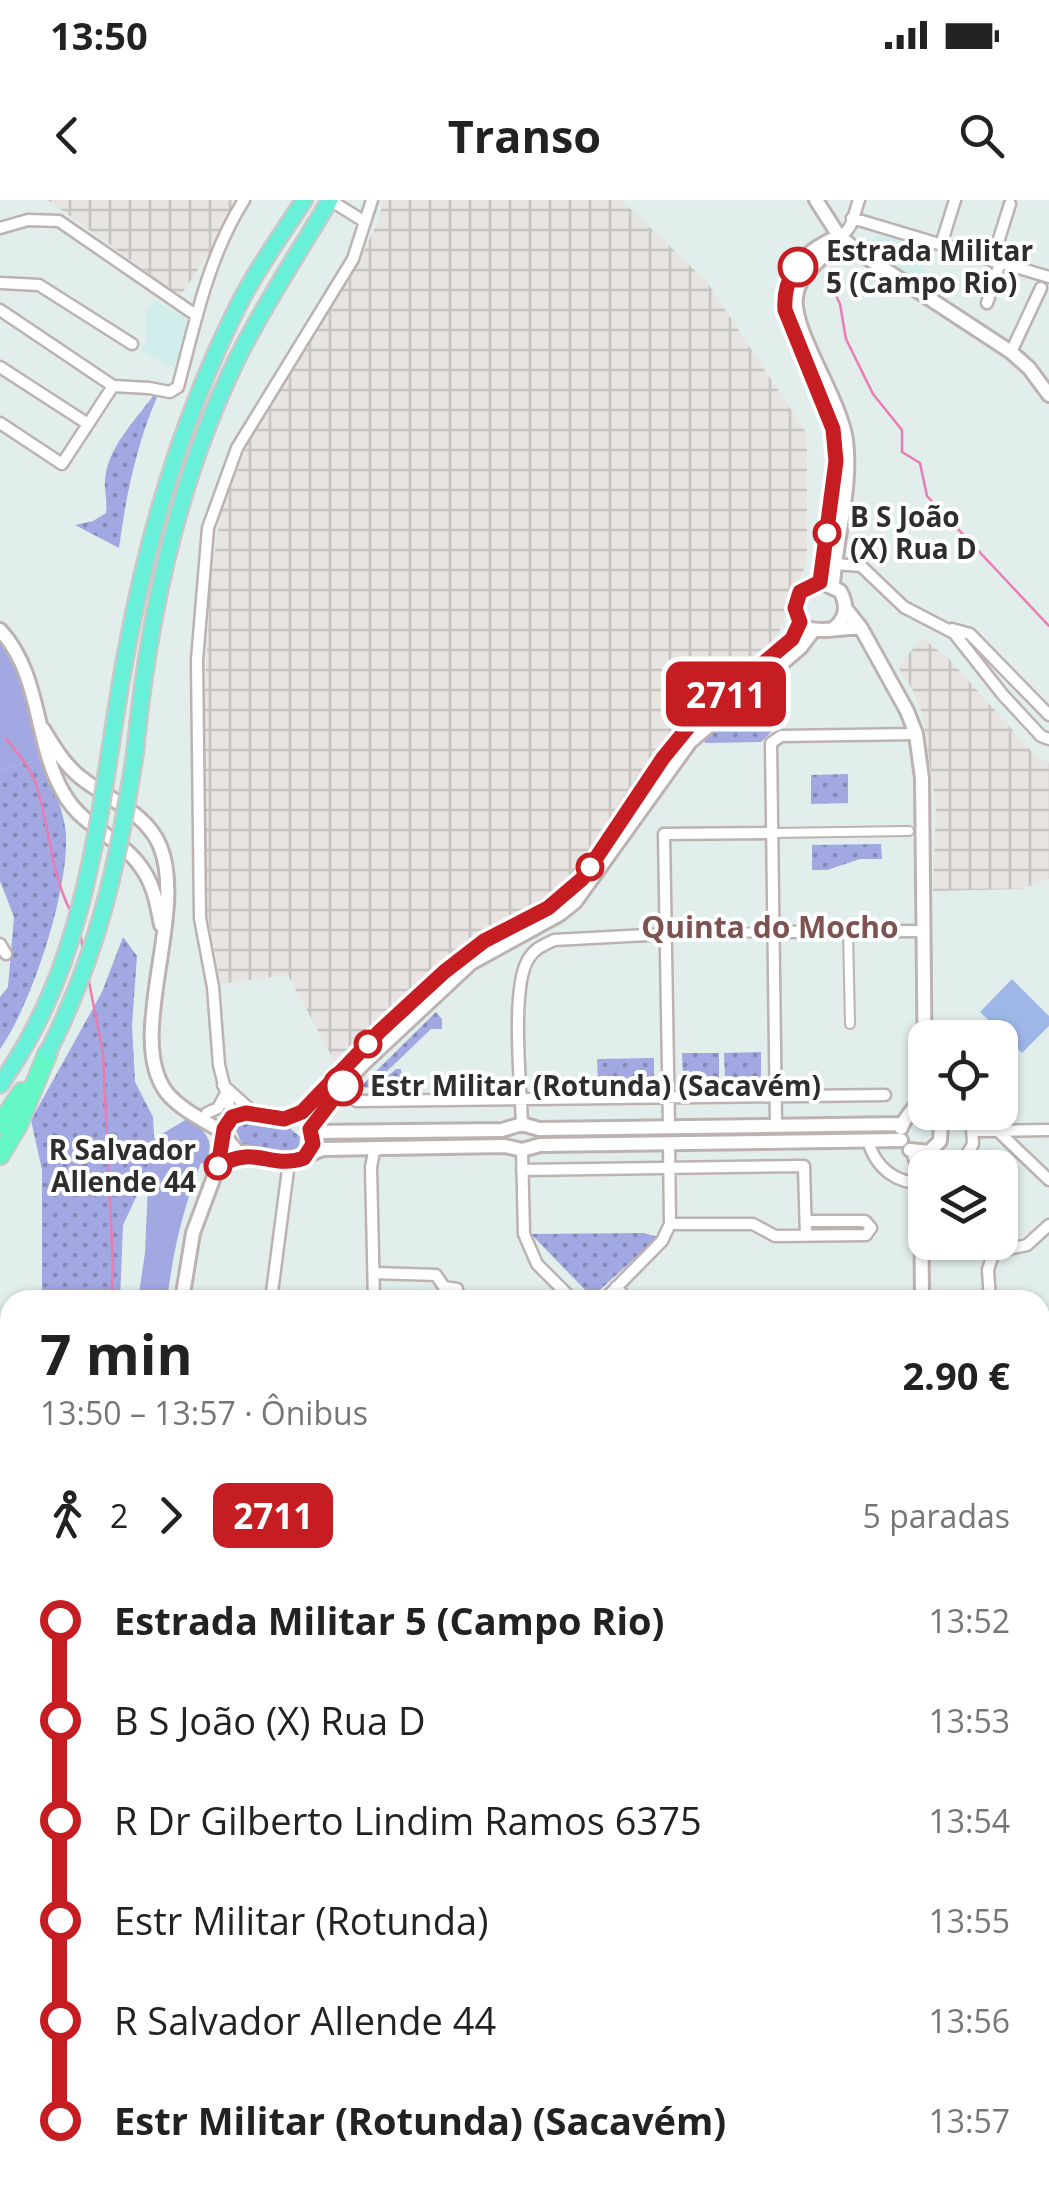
<!DOCTYPE html>
<html lang="pt">
<meta charset="utf-8">
<style>
:root{--surface:#fff;--page:#f6f6f6;--text:#222;--muted:#767676}
body{margin:0;font-family:"Open Sans",sans-serif;background:var(--page);color:var(--text);height:100vh;display:flex;flex-direction:column;font-size:38px;white-space:nowrap}
*{box-sizing:border-box;margin:0}
p{font-size:32px;color:var(--muted)}
.icon{flex:none;width:55px;height:55px;fill:none;stroke:currentColor;stroke-width:2;stroke-linecap:round;stroke-linejoin:round}
.map{position:relative;flex:1;overflow:hidden}
.panel{position:absolute;left:0px;top:1090px;width:1050px;height:902px;display:flex;flex-direction:column;background:var(--surface);border-radius:30px 30px 0 0;box-shadow:0 2px 8px #0004}
.panel>*{flex:none}
.badge{padding:0 20px;border-radius:15px;font-size:35px;line-height:65px}
.controls{position:absolute;left:908px;top:820px;display:grid;gap:20px}
.controls a{display:grid;place-items:center;width:110px;height:110px;border-radius:20px;background:var(--surface);box-shadow:0 2px 8px #0004;font-size:50px}
.map>.badge{position:absolute;translate:-50% -50%;box-shadow:0 0 0 5px #fff}
.legs{display:flex;align-items:center;gap:15px;height:110px;padding:0 40px;font-size:32px}
.legs p{margin-inline-start:auto}
.headline{display:flex;align-items:center;justify-content:space-between;height:170px;padding:0 40px}
h1{font-size:55px;font-weight:700;line-height:75px}
ul{padding:0 40px;list-style:none}
li{display:flex;align-items:center;gap:35px;height:100px;font-size:38px}
li i{display:grid;place-items:center;width:15px;height:100%;margin:0 12px;background:currentColor}
li i::after{content:'';width:25px;height:25px;margin:-12px;border:8px solid;border-radius:50%;background:var(--surface)}
li p{margin-inline-start:auto}
li:first-child i{background:linear-gradient(#0000 50%,currentColor 0)}
li:last-child i{background:linear-gradient(currentColor 50%,#0000 0)}
.status{display:flex;justify-content:space-between;align-items:center;height:70px;padding:0 50px;background:var(--surface);direction:ltr}
.status svg{height:28px;fill:currentColor}
header{display:flex;justify-content:space-between;align-items:center;height:130px;padding:0 40px;background:var(--surface);font-size:45px;font-weight:700}
.map>svg:first-child{display:block}
.industrial{fill:url(#industrial-grid)}
.education{fill:#d2eeec}
.grass{fill:url(#grass-dots)}
.park{fill:#a2a8e1}
.pitch{fill:#9eb7e7}
.lines{fill:none;stroke-linecap:round;stroke-linejoin:round}
.stream{stroke:#e97cb2;stroke-width:2.5}
.pedestrian-casing{stroke:#bdb2b2;stroke-width:12}
.minor-casing{stroke:#bdb2b2;stroke-width:15}
.tertiary-casing{stroke:#bdb2b2;stroke-width:18}
.secondary-casing{stroke:#bdb2b2;stroke-width:19}
.trunk-casing{stroke:#c9c9c9;stroke-width:20}
.motorway-casing{stroke:#c9c9c9;stroke-width:22}
.pedestrian{stroke:#fff;stroke-width:8}
.minor{stroke:#fff;stroke-width:10}
.tertiary{stroke:#fff;stroke-width:12}
.secondary{stroke:#fff;stroke-width:14}
.trunk{stroke:#68f0d8;stroke-width:15}
.motorway{stroke:#65f6c6;stroke-width:18}
.trunk-bridge-casing{stroke:#c9c9c9;stroke-width:20;stroke-linecap:butt}
.trunk-bridge{stroke:#68f0d8;stroke-width:15}
.line-1-casing{stroke:#fff;stroke-width:22}
.line-1{stroke:#c61d23;stroke-width:15}
.stop-1-dot{fill:#fff;stroke:#c61d23;stroke-width:5}
.labels{text-anchor:middle;stroke-width:8;stroke-linejoin:round;paint-order:stroke}
.stop-label{font-size:28px;font-weight:bold;fill:#2e2e2e;stroke:#fff;text-anchor:start}
.neighbourhood-label{font-size:30px;font-weight:bold;fill:#7d5250;stroke:#fff}
</style>
<div class="status"><b>13:50</b><svg viewBox="0 0 49 12"><path d="M0 12V9h3v3zM5 12V6h3v6zM10 12V3h3v9zM15 12V0h3v12zM26 1h20v11H26zM47 4h2v5h-2z"/></svg></div>
<header><svg class="icon" aria-label="back" viewBox="0 0 24 24"><path d="M15 5l-7 7 7 7"/></svg>Transo<svg class="icon" aria-label="search" viewBox="0 0 24 24"><circle cx="10" cy="10" r="6"/><path d="M15 15l6 6"/></svg></header>
<div class="map">
<svg width="1049" height="1991" viewBox="0 0 1049 1991">
<defs>
<pattern id="industrial-grid" width="8" height="8" patternUnits="userSpaceOnUse" patternTransform="scale(2.5)"><rect width="8" height="8" fill="#e7e4e1"/><path d="M0 4h8M4 0v8" fill="none" stroke="#c6c4c1"/></pattern>
<pattern id="grass-dots" width="8" height="8" patternUnits="userSpaceOnUse" patternTransform="scale(2.5)"><rect width="8" height="8" fill="#a2a8e1"/><path d="M2 2h.1M6 6h.1" fill="none" stroke="#8489b7" stroke-width="1.8" stroke-linecap="round"/></pattern>
</defs>
<rect width="100%" height="100%" fill="#e1eeec"/>
<path class="industrial" d="M48 0H246L180 96Z
M383 0H621L706 81 807 234V361L777 437 709 492 584 669 549 704 415 792 337 866 288 775 221 784 203 691 202 550 210 384 221 312 247 246 353 73 379 20Z
M922 438 950 460 1032 552 1049 563V679L1022 689 933 691 936 605 922 513 914 492 898 467Z
M1049 1624V1991H854L857 1982H1040V1637Z"/>
<path class="education" d="M878 33 916 44 928 86 873 53 869 42Z
M155 100 189 120 174 168 140 150 146 142 145 115Z"/>
<path class="grass" d="M153 196 157 197C136 246 126 296 119 348L75 325 93 321 106 313C108 301 104 292 105 281 107 248 134 222 153 196Z
M787 470 790 502H774L777 526 761 542 705 543 704 540Z
M44 558C51 581 64 610 66 634 69 690 32 804 0 849V797L8 787 14 717 0 681V570Z
M848 574V603L811 604V575Z
M881 644 882 659H860L827 670H812V645Z
M123 737 137 756 132 825 135 882 153 917 155 957 123 1025 120 1100H42V970L31 920 102 792Z
M436 812 442 819V829H431L378 880H383L396 869H401L403 884 399 890 360 887Z
M761 852V880H725L724 853Z
M682 853H719V880L683 881Z
M654 858V881L598 882 597 859Z
M251 921 291 929 300 937 299 947 287 953 242 944 236 930 240 924Z
M644 1033 658 1037 592 1097 531 1034Z
M0 1118H10V1339L0 1337Z"/>
<path class="park" d="M0 441 15 467 44 558 0 570Z
M187 919C207 930 215 942 207 965L201 963C183 1008 173 1052 167 1100H138L145 1053 150 941Z"/>
<path class="pitch" d="M1012 779 1049 816V826L1022 853 980 812Z"/>
<g class="lines">
<path class="stream" d="M829 81 840 104 846 139 873 194 902 230V252L920 263 927 296 1049 426
M6 538C16 552 31 568 36 584 50 627 50 672 71 712
M80 733 83 749
M88 777 103 853 113 1067 111 1100"/>
<defs>
<path id="pedestrian" d="M772 633 909 631
M848 731 850 824
M666 734 774 732
M0 1846 10 1852
M0 1915 10 1922"/>
<path id="minor" d="M330 0 365 22
M852 18 1049 77
M0 28 28 20 59 21 197 116
M839 36C853 31 854 13 859 0
M941 45 955 0
M992 61 1010 4
M0 83 39 85 132 144
M987 103 1000 63
M0 110 113 186 149 188 170 192 178 187C195 123 208 57 244 0
M1011 152 1041 88
M0 167 88 224
M0 223 62 264 113 186
M834 364 861 366 904 407 954 433 1003 495 1041 536 1049 539
M952 429 970 434 1049 515
M774 732 923 731
M0 744 6 754
M223 885 254 913
M356 901 885 895
M207 913 218 908 224 897
M232 917 219 865 213 787 200 718 197 460 208 328 237 248 353 59 372 0
M522 924C521 888 510 785 529 758 535 748 544 745 554 740L666 734
M776 925 771 543 781 536 916 534
M669 927 664 634 772 633
M975 931 1049 930
M999 932 1049 980
M868 941C876 969 896 983 925 984
M522 950 524 1034 537 1064 573 1100
M959 968 973 944 971 912
M522 970 804 966 806 1036
M670 1024H753L775 1036 866 1035 871 1028 865 1021H806
M375 1073 436 1075 444 1087 457 1089 459 1100
M616 1087 628 1100
M271 1100 289 962
M374 1100 371 967 374 952 380 948
M604 1100 662 1041 670 1024 669 943
M990 1100 988 1070 992 1057 999 1051 1027 1045 1049 1025
M0 1575 10 1579
M0 1645 10 1631
M0 1696 10 1688
M0 1708 6 1729 0 1764
M0 1877 10 1882
M0 1980 19 1991
M127 1982 131 1991
M367 1982 377 1991
M267 1991 278 1982
M471 1991 474 1983"/>
<path id="tertiary" d="M816 0 839 36 860 53 1011 152 1029 168 1049 195
M820 382C827 334 840 283 833 235 824 162 727 85 839 36
M833 385C836 337 852 288 846 240 840 198 791 129 796 97 799 70 827 59 839 36
M846 409 861 428 907 511 916 534 922 578 925 889
M834 428C847 418 848 405 840 391L820 382C808 386 798 389 796 402 789 445 841 425 861 428
M0 430C42 475 34 544 64 594 83 628 121 638 141 667 154 685 157 704 161 725
M43 529C54 547 64 564 80 577 107 599 146 612 160 646 188 714 124 838 167 893 181 910 205 921 223 932
M284 919C320 909 354 857 380 831 411 799 447 766 485 741 519 718 551 710 581 679 615 629 646 571 688 527 723 491 778 468 800 422
M901 928C906 913 920 906 925 889
M310 929 322 909 362 865 471 763 560 714 575 702 690 542 800 448 813 431
M312 932 502 930 522 924 539 929 902 924
M224 936 237 951 289 962 323 949 505 946 522 950 540 945 901 940
M910 950 929 952 940 941 941 924 934 912
M913 951 921 975 922 1100
M182 1100 193 1033 218 966 227 922 241 913 288 920
M138 1982 139 1991
M285 1982 291 1991"/>
<path id="secondary" d="M1040 1437 1049 1425
M732 1991 734 1982"/>
<path id="trunk" d="M116 512C138 369 174 233 239 104 257 68 282 34 304 0
M135 553C148 417 177 281 238 157 265 103 299 52 330 0
M0 885 11 868"/>
<path id="motorway" d="M0 925 22 892
M0 955 18 925 48 852
M0 1375 10 1379
M0 1399 10 1401
M0 1413H10
M1040 1576 1049 1578
M1040 1592 1049 1594"/>
</defs>
<use href="#pedestrian" class="pedestrian-casing"/>
<use href="#minor" class="minor-casing"/>
<use href="#tertiary" class="tertiary-casing"/>
<use href="#secondary" class="secondary-casing"/>
<use href="#trunk" class="trunk-casing"/>
<use href="#motorway" class="motorway-casing"/>
<use href="#pedestrian" class="pedestrian"/>
<use href="#minor" class="minor"/>
<use href="#tertiary" class="tertiary"/>
<use href="#secondary" class="secondary"/>
<use href="#trunk" class="trunk"/>
<use href="#motorway" class="motorway"/>
<defs>
<path id="trunk-bridge" d="M48 852C99 751 118 664 135 553
M11 868C81 763 97 634 116 512"/>
</defs>
<use href="#trunk-bridge" class="trunk-bridge-casing"/>
<use href="#trunk-bridge" class="trunk-bridge"/>
</g>
<g class="lines">
<defs>
<path id="line-1" d="M343 886 310 929 313 944 304 958C271 970 256 944 218 966L224 929 232 917 246 913 284 919 302 912 380 831 444 772 484 741 548 708 582 679 663 558 690 525 792 439 800 422 795 408 800 392 820 382 836 261 833 229 785 110C784 93 787 80 798 67"/>
</defs>
<use href="#line-1" class="line-1-casing"/>
<use href="#line-1" class="line-1"/>
</g>
<g class="stop-1-dot">
<circle cx="798" cy="67" r="18"/>
<circle cx="827" cy="333" r="12"/>
<circle cx="590" cy="667" r="12"/>
<circle cx="368" cy="844" r="12"/>
<circle cx="343" cy="886" r="18"/>
<circle cx="218" cy="966" r="12"/>
</g>
<g class="labels">
<g class="stop-label">
<text x="826" y="61">Estrada Militar<tspan x="826" dy="32">5 (Campo Rio)</tspan></text>
<text x="850" y="327">B S João<tspan x="850" dy="32">(X) Rua D</tspan></text>
<text x="370" y="896">Estr Militar (Rotunda) (Sacavém)</text>
<text x="196" y="960" text-anchor="end">R Salvador<tspan x="196" dy="32">Allende 44</tspan></text>
</g>
<g class="neighbourhood-label">
<text x="770" y="738">Quinta do Mocho</text>
</g>
</g>
</svg>
<div class="controls">
<a><svg class="icon" aria-label="locate" viewBox="0 0 24 24"><circle cx="12" cy="12" r="6"/><path d="M12 2v4M12 18v4M2 12h4M18 12h4"/></svg></a>
<a><svg class="icon" aria-label="layers" viewBox="0 0 24 24"><path d="M12 4l9 5-9 5-9-5zM3 14l9 5 9-5"/></svg></a>
</div>
<b class="badge" style="left:726px;top:494px;background:#c61d23;color:#fff">2711</b>
<section class="panel">
<div class="headline"><div><h1>7 min</h1><p>13:50 – 13:57 · Ônibus</p></div><b>2.90 €</b></div>
<div class="legs"><svg class="icon" aria-label="walk" viewBox="0 0 24 24"><circle cx="13" cy="4" r="2"/><path d="M13 8l-2 6 4 7M11 14l-3 7M7 12l3-4h3l4 4"/></svg>2<svg class="icon" aria-label="forward" viewBox="0 0 24 24"><path d="M9 5l7 7-7 7"/></svg><b class="badge" style="background:#c61d23;color:#fff">2711</b><p>5 paradas</p></div>
<ul>
<li><i style="color:#c61d23"></i><b>Estrada Militar 5 (Campo Rio)</b><p>13:52</p></li>
<li><i style="color:#c61d23"></i><span>B S João (X) Rua D</span><p>13:53</p></li>
<li><i style="color:#c61d23"></i><span>R Dr Gilberto Lindim Ramos 6375</span><p>13:54</p></li>
<li><i style="color:#c61d23"></i><span>Estr Militar (Rotunda)</span><p>13:55</p></li>
<li><i style="color:#c61d23"></i><span>R Salvador Allende 44</span><p>13:56</p></li>
<li><i style="color:#c61d23"></i><b>Estr Militar (Rotunda) (Sacavém)</b><p>13:57</p></li>
</ul>
</section>
</div>
